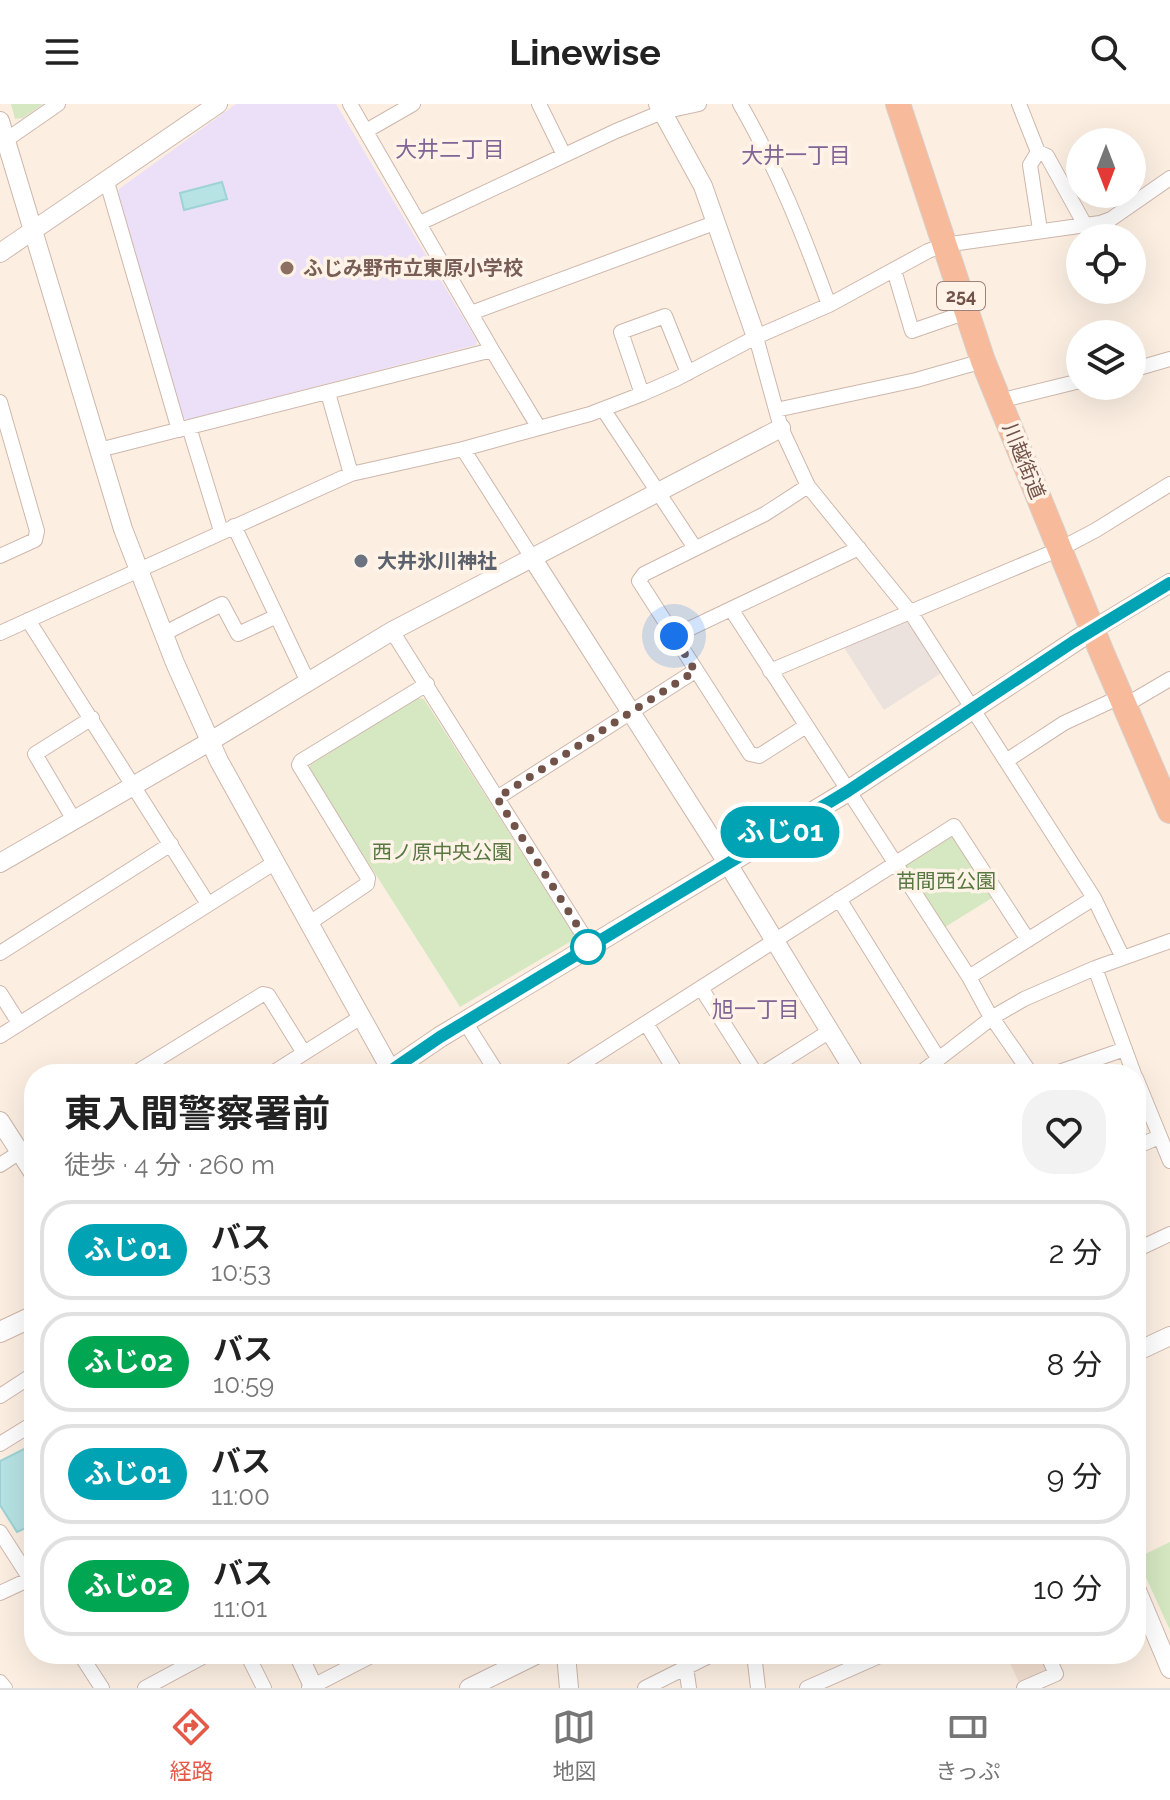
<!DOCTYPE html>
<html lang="ja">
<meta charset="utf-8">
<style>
:root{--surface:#fff;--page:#f2f2f2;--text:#222;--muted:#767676;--line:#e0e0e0;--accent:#e35a49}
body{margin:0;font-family:Raleway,"Noto Sans JP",sans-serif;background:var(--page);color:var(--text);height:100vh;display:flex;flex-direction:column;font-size:30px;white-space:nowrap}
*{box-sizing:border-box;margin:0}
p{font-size:26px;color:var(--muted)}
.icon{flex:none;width:44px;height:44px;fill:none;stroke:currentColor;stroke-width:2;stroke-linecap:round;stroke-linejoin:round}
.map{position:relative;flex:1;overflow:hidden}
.side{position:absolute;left:24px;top:960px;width:1122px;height:600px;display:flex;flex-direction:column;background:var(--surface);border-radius:32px;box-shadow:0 8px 32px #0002}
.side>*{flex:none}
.badge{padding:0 16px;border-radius:26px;font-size:28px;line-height:52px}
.needle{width:52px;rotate:180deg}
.tools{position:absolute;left:1066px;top:24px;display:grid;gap:16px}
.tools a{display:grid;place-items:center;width:80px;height:80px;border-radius:50%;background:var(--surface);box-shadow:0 8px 32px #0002;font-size:40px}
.you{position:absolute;width:40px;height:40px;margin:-20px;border:6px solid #fff;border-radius:50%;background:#1a73e8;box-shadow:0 0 0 12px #1a73e833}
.map>.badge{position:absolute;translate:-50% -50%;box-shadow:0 0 0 4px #fff}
.round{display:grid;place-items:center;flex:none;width:84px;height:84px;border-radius:32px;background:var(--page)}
.summary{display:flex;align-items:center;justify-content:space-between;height:136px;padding:0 40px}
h1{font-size:38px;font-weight:700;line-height:60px}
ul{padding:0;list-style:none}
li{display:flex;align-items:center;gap:24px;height:100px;margin:0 16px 12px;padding:0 24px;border:4px solid var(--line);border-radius:32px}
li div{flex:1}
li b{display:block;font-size:30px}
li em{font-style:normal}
li .badge{min-width:88px;font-weight:700;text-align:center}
header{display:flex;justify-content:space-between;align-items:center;height:104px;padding:0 40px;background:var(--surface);font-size:36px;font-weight:700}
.menu{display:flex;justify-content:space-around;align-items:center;height:112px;border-top:2px solid var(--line);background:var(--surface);font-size:22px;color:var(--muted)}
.menu a{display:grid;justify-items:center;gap:4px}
.menu .active{color:var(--accent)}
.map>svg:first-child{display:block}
.residential{fill:#f3e0d1}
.industrial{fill:#ebe2dd}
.education{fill:#ecdff8}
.green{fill:#d5e8c1}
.water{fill:#b7e3e4;stroke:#9ed3d6;stroke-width:2}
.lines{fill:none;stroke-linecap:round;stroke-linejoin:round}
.minor-casing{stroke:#ceb7ac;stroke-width:16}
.tertiary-casing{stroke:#ceb7ac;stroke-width:20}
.secondary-casing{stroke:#d1b6a9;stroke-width:22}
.trunk-casing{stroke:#d8cfcc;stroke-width:26}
.minor{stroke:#fff;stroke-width:14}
.tertiary{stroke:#fff;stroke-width:18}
.secondary{stroke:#fff;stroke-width:20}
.trunk{stroke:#f7ba9a;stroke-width:24}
.line-casing{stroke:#fff;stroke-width:18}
.line{stroke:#00a3b4;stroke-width:12}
.walk{stroke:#725349;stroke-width:8;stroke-dasharray:0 14.4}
.education-dot{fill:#8d6e63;stroke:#fff3e8;stroke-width:3}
.worship-dot{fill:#6b7280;stroke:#fff3e8;stroke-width:3}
.stop-dot{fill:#fff;stroke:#00a3b4;stroke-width:4}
.labels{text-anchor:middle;stroke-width:7;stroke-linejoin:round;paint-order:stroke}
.shield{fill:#fff3e8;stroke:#9c8379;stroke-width:2}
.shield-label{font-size:18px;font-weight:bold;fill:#725349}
.education-label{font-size:20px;font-weight:bold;fill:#785e54;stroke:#fff3e8;text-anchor:start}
.street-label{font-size:20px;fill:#725349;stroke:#fff3e8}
.worship-label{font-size:20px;font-weight:bold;fill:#5b616d;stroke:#fff3e8;text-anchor:start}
.park-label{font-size:20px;fill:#587842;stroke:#fff3e8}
.neighbourhood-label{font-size:22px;fill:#806596;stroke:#fff3e8}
</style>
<header><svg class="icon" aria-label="menu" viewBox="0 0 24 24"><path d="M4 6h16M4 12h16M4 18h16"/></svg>Linewise<svg class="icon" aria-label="search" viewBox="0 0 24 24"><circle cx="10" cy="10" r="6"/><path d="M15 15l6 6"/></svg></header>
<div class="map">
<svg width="1170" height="1584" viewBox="0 0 1170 1584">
<rect width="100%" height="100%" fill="#fcefe2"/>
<path class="residential" d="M1006 1550H1042L1048 1563 1046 1569 1020 1581Z"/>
<path class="industrial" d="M906 518 912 521 943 568 884 606 843 542Z"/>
<path class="education" d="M236 0H336L477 237 476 241 186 316 181 311 118 91 119 85Z"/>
<path class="green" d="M11 0H43L23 14 15 15Z
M417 594 424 595 573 829V836L460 903 310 667V661Z
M948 731 953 732 992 794 942 825 904 760Z
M1170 1438V1526L1137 1454Z"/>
<path class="water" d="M222 78 227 95 184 106 180 89Z
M34 1340V1420L17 1428 0 1401V1357Z"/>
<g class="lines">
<defs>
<path id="minor" d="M350 0 492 246 539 324
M539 0 564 51
M740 0C777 64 804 132 829 201
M1019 0 1038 48 1047 52 1085 121
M366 27 413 0
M6 36 58 0
M1038 48 1030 61 1040 126
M107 78 179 326
M420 119 616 27 662 8 699 0
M894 166 912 227 967 208
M471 209 717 118
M756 233 781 324 808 382 911 509 1094 794 969 873
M1132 266 1170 255
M328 289 351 370
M642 290 621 228 665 212 688 269
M999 297 1080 277
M0 298 37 427 35 436 0 452
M603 305 695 444
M776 306 916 276 983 257
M189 323 221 427
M463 345 531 452
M99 346 492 246
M234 422 308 578
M731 505 969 873 988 908 1031 970
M28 516 208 800
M392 527 590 842
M0 529 351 370 463 345 539 324 590 310 642 290 676 275 756 233 829 201 928 147 944 141 1100 119 1111 115 1170 74
M163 530 222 500 238 530 277 512
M674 532 859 444
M770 567 1060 445 1096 426 1170 380
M1124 602 1170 575
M806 622 759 652 750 650 639 477 644 470 765 410 808 382
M1006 657 1064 619 1120 593
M497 694 695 567
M74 716 35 650 92 614
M1094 794 1123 854
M839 795 938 954
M308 820 367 780 368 774 299 661 301 657 427 580
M0 849 171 740
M1095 864 1134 970
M701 884 756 970
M0 889 19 919
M465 918 498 970
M646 919 677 970
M0 932 274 759
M143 970 140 966 263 890 268 891 304 949
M271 970 361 913
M566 970 954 722 1028 836
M762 970 830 927
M919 970 993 913 1024 895 1095 864 1170 837
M1053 970 1125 945
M1136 974 1170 1057
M1136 1043 1159 1033
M0 1061 20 1048
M1136 1146 1170 1130
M0 1292 34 1270
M0 1340 34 1319
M0 1428 34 1481
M0 1489 30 1475
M80 1550 102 1584
M247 1550 264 1584
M754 1550 758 1584
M686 1563 689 1584
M0 1578 5 1584
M145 1584 208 1550
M309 1584 375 1550
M645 1584 713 1550
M807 1584 884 1550
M1024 1584 1056 1570 1047 1550"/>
<path id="tertiary" d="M658 0 703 82 756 233
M0 17 123 425 175 559 219 657 393 970
M0 149 218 0
M531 452 728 760 856 970
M1092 526 1170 479
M0 759 209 638 392 527 781 324
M0 1017 34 1070
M1136 1248 1170 1232
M1136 1484 1170 1565
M298 1550 314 1584
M566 1550 569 1584
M469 1584 538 1550"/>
<path id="secondary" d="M386 970 440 933 848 687 1092 526
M0 1228 34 1212"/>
<path id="trunk" d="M898 0 983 257 1102 549 1170 707"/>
</defs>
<use href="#minor" class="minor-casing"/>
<use href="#tertiary" class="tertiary-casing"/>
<use href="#secondary" class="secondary-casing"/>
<use href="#trunk" class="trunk-casing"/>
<use href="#minor" class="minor"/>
<use href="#tertiary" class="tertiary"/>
<use href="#secondary" class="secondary"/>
<use href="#trunk" class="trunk"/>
</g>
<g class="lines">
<defs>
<path id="line" d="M386 970 440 933 848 687 1073 538 1170 479"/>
</defs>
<use href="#line" class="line-casing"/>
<use href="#line" class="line"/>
<path class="walk" d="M588 843 590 842 584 832 497 694 695 567 674 532"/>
</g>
<circle class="education-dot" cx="287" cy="164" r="8"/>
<circle class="worship-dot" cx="361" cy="457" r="8"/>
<circle class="stop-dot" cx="588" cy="843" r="16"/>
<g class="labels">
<rect class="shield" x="937" y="178" width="48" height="28" rx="6"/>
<g class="shield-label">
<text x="961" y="198">254</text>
</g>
<g class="education-label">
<text x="303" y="171">ふじみ野市立東原小学校</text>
</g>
<g class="street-label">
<text transform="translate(1024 357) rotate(68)" y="7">川越街道</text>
</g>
<g class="worship-label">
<text x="377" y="464">大井氷川神社</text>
</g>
<g class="park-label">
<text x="442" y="755">西ノ原中央公園</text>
<text x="946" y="784">苗間西公園</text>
</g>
<g class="neighbourhood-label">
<text x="450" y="53">大井二丁目</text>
<text x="796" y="59">大井一丁目</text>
<text x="756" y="913">旭一丁目</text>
</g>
</g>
</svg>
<div class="tools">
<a><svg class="needle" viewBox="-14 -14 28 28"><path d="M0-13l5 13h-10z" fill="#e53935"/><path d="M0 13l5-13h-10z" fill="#767676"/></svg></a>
<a><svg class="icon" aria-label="locate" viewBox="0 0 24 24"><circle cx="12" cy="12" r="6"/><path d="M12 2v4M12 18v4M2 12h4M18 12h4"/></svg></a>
<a><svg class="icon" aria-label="layers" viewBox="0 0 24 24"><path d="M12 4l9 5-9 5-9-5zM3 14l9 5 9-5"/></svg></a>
</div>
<div class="you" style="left:674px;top:532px"></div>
<b class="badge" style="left:780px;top:728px;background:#00a3b4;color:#fff">ふじ01</b>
<section class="side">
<div class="summary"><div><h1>東入間警察署前</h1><p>徒歩 · 4 分 · 260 m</p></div><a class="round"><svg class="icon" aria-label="heart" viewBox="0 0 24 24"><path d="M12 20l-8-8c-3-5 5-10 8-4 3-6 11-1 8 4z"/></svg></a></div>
<ul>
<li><span class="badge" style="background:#00a3b4;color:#fff">ふじ01</span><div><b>バス</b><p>10:53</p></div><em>2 分</em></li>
<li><span class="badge" style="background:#00a651;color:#fff">ふじ02</span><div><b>バス</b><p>10:59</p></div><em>8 分</em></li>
<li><span class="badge" style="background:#00a3b4;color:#fff">ふじ01</span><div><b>バス</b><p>11:00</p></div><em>9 分</em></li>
<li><span class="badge" style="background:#00a651;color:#fff">ふじ02</span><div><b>バス</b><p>11:01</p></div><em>10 分</em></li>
</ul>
</section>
</div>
<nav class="menu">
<a class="active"><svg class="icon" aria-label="directions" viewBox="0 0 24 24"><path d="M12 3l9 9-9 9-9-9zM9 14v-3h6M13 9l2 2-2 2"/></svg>経路</a>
<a><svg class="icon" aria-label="map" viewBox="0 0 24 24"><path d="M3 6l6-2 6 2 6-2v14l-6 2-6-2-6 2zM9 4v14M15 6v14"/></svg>地図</a>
<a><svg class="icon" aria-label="tickets" viewBox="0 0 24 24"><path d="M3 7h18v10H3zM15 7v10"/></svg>きっぷ</a>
</nav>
